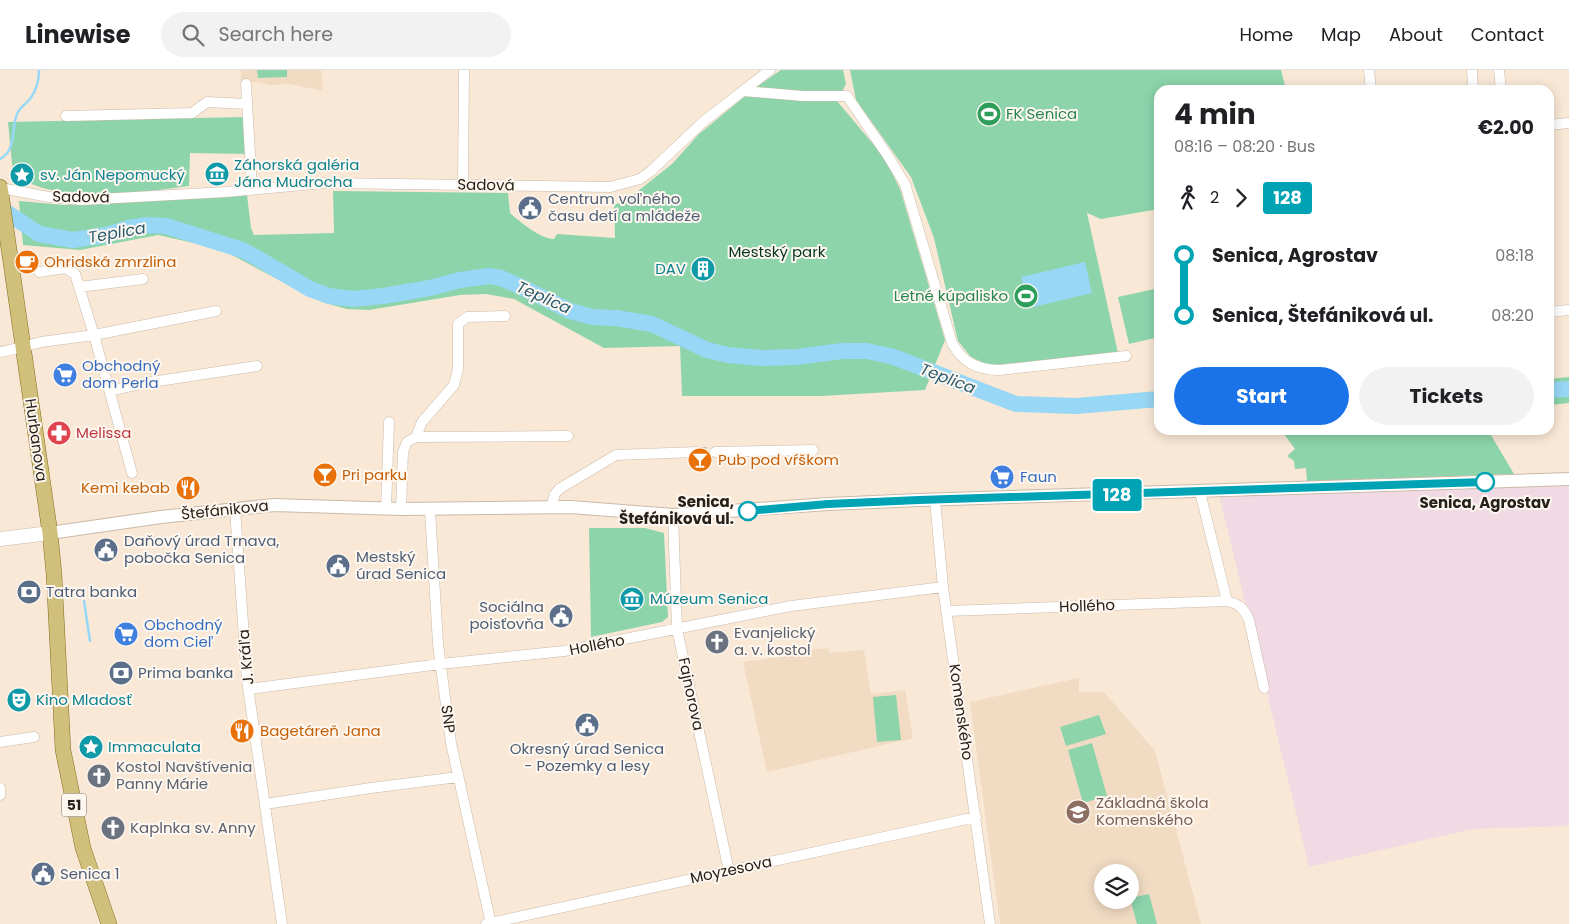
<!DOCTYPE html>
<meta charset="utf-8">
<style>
:root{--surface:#fff;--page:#f2f2f2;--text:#202124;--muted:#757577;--line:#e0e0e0;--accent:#1a73e8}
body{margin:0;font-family:Poppins,sans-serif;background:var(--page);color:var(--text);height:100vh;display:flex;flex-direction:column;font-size:19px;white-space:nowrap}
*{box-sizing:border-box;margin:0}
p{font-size:16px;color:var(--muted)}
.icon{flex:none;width:28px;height:28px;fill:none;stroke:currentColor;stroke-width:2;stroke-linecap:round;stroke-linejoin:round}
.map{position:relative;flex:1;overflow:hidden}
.side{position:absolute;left:1154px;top:15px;width:400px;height:350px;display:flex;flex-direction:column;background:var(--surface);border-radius:15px;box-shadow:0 2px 12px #0003}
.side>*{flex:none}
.badge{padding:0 10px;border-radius:4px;font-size:18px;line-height:32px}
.buttons{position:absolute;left:1094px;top:794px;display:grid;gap:10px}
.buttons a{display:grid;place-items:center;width:45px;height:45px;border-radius:50%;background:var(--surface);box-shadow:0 2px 12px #0003;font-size:25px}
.map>.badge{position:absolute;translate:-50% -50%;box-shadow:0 0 0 2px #fff}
.legs{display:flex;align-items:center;gap:8px;height:55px;padding:0 20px;font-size:16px}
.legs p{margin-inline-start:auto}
.overview{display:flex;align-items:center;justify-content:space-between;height:85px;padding:0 20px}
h1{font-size:28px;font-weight:700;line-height:38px}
.button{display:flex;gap:10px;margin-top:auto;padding:10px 20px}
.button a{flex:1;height:58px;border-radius:30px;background:var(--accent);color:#fff;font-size:20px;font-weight:700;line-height:58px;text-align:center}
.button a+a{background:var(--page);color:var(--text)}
ul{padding:0 20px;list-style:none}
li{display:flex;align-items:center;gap:18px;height:60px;font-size:19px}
li i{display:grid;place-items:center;width:8px;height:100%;margin:0 6px;background:currentColor}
li i::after{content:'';width:12px;height:12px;margin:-6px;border:4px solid;border-radius:50%;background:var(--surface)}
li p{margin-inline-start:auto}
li:first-child i{background:linear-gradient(#0000 50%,currentColor 0)}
li:last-child i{background:linear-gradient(currentColor 50%,#0000 0)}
header{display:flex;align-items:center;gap:30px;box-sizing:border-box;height:70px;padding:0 25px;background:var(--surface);border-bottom:1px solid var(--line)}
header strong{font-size:24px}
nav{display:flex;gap:28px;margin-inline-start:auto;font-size:18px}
.search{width:350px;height:45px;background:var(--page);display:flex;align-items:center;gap:12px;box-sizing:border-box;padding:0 18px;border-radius:28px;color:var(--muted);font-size:19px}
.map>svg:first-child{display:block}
.industrial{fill:#f2dae4}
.built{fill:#f1dbc3;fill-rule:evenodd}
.green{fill:#8dd4ab}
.water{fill:#98d7f5}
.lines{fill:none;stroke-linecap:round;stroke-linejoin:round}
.stream{stroke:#98d7f5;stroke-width:2.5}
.river{stroke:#98d7f5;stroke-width:16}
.minor-tunnel{stroke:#cfc0b0;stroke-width:10;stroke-dasharray:10 5;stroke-linecap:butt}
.minor-casing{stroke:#cabaa8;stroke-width:11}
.tertiary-casing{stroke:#cabaa8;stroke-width:14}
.secondary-casing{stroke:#cabaa8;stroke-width:15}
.primary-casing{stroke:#816d20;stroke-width:16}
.minor{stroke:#fff;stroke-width:10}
.tertiary{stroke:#fff;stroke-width:12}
.secondary{stroke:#fff;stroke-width:14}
.primary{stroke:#d1c07b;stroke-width:15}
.line-1-casing{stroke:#fff;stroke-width:11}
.line-1{stroke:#00a3b4;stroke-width:8}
.stop-1-dot{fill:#fff;stroke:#00a3b4;stroke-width:2.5}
.labels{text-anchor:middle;stroke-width:4;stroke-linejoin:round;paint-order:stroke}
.shield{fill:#fef7f0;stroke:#67605a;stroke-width:1}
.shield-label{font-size:14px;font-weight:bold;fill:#26201a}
.leisure-label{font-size:15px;fill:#27864d;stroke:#fef7f0;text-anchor:start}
.culture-label{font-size:15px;fill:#0d838f;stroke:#fef7f0;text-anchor:start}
.street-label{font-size:15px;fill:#26201a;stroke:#fef7f0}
.service-label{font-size:15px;fill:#4e5e75;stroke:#fef7f0;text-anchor:start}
.park-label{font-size:15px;fill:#05341e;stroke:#fef7f0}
.food-label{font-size:15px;fill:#c56008;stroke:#fef7f0;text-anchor:start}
.shop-label{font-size:15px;fill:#366cbe;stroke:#fef7f0;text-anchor:start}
.health-label{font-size:15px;fill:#be3a42;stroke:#fef7f0;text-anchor:start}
.stop-label{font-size:15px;font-weight:bold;fill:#26201a;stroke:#fef7f0;text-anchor:end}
.worship-label{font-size:15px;fill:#5b616d;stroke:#fef7f0;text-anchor:start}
.education-label{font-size:15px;fill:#785e54;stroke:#fef7f0;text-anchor:start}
.water-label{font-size:16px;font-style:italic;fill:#2a5b70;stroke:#fef7f0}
</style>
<header>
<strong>Linewise</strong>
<div class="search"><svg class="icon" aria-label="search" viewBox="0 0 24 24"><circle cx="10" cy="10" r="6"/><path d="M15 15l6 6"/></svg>Search here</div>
<nav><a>Home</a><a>Map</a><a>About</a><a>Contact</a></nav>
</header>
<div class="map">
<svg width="1569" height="854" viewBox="0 0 1569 854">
<rect width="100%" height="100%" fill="#f9e8d6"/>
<path class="industrial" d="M1318 410 1569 412V756L1472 759 1309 797 1218 421Z"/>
<path class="built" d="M241 0H321L323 21 290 14 270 15 258 12 241 14Z
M828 578 829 583 864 580 871 624 905 620 913 668 767 702 743 592 789 586V582Z
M1079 608V622H1104L1155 681 1201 854H1000L970 632ZM1102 802H1130V830H1102Z"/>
<path class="green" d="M257 0H287V7L258 8Z
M781 0H843L846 14 837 31 884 87 900 119 945 270 925 320 821 326H682L680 276 604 278 514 229 486 224 460 225 369 240 347 239 325 233 305 224 230 184 198 174 158 165 80 180 23 175 19 131 64 135 247 125 251 158 254 165 334 163 333 121 508 123 510 143C520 152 541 169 554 169L557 164 615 168 614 134 623 133 672 94 699 64 755 18Z
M850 0H1281L1286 20H1159V139L1101 149 1087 143 1118 283 996 295 986 294 971 287 958 271 934 168 911 107 856 30Z
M245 47 248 84 190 83 189 116C146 122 75 131 34 115 27 112 20 108 13 104L8 52Z
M1159 218V267L1129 274 1118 227Z
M1569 307V333L1549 335V309Z
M1281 360H1488L1514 404 1307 412 1306 398 1295 399 1294 391 1287 386 1295 379Z
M589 458H645L664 463 668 547 662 552 591 567Z
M896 625 901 670 877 672 873 627Z
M1099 645 1106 664 1066 676 1060 657Z
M1092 673 1107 726 1083 733 1068 680Z
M1149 824 1157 854H1137L1130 828Z"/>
<path class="water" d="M1085 192 1092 223 1029 238 1021 207Z"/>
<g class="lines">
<path class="stream" d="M0 89C17 80 11 59 17 44 19 38 26 34 30 29 36 21 39 10 39 0
M84 531 90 571"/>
<path class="river" d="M0 138 39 164 73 170 106 165 128 158 147 155 166 156 242 180 259 189 310 219 329 226 353 229 383 226 430 218 460 210 489 206 501 208 517 215 570 241 592 247 616 248 652 254 707 280 728 285 761 288 797 287 842 281H867L894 287 1016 334 1076 336 1159 329
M1549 320 1569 319"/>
<path class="minor-tunnel" d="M697 382H715"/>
<defs>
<path id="minor" d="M1369 0 1371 20
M1472 0 1473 20
M1499 0 1501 20
M246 14 252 120
M743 21 803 26H847L888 86 905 114 952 273C963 293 978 300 1000 300L1126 286
M66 46 192 43 207 32 247 34
M1549 55 1569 53
M463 115 464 0
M0 118 49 127 81 130 226 122 325 113 610 117 640 109 651 101 704 51 770 0
M39 202 66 198 75 204 94 265 216 241
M79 217 143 209
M1549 242 1569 240
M0 282 23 277 41 272 94 265 132 403
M110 321 145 313 257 296
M416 367 568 366
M715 382 813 380
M1200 422 1227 531C1239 534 1244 538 1249 550L1264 618
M935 430 943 517 990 854
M551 437 555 424 559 419 616 385 697 382
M235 439 247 610 282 854
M386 439 389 352
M401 439 403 382 407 372 416 367 422 352 454 315 458 299V254L467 247 505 246
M430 440 438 574 451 673 491 854
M673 445 677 559 729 801
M947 541 1227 531
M249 619 440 594 564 581 791 536 943 517
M0 672 34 667
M0 718V725
M265 734 371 718 458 707
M486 854 976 747"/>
<path id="tertiary" d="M50 463 161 447 274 435 401 439 571 437 673 445 828 434 919 430 1569 409"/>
<path id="secondary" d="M0 469 50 463"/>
<path id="primary" d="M0 117 50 463 54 504 63 680 83 778 109 854"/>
</defs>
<use href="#minor" class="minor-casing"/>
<use href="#tertiary" class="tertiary-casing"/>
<use href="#secondary" class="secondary-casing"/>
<use href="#primary" class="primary-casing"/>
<use href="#minor" class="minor"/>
<use href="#tertiary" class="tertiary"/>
<use href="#secondary" class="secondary"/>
<use href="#primary" class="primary"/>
</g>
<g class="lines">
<defs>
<path id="line-1" d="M748 441 828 434 919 430 1485 412"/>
</defs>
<use href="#line-1" class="line-1-casing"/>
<use href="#line-1" class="line-1"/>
</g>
<defs>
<symbol id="stadium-disc" viewBox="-11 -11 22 22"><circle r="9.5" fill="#2e9e5b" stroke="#fef7f0"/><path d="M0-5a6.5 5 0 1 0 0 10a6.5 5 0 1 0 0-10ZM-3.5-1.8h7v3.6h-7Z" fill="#fff"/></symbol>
<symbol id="museum-disc" viewBox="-11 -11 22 22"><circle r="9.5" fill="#0f9aa8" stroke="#fef7f0"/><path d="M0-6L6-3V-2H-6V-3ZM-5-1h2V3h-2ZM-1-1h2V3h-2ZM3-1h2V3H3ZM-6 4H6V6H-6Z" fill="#fff"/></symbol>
<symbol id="sight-disc" viewBox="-11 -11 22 22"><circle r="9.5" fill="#0f9aa8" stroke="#fef7f0"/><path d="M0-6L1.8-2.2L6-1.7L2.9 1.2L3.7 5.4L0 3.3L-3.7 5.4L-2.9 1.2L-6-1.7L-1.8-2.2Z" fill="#fff"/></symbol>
<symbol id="civic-disc" viewBox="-11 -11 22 22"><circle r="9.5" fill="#5c6f8a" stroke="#fef7f0"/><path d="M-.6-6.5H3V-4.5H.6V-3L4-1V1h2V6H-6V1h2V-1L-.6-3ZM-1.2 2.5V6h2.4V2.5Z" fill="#fff"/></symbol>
<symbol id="cafe-disc" viewBox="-11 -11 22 22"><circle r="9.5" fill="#e8710a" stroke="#fef7f0"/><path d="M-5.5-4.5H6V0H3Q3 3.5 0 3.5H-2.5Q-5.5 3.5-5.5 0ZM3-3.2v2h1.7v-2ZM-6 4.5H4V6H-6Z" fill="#fff"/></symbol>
<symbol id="building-disc" viewBox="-11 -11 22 22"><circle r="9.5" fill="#0f9aa8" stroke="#fef7f0"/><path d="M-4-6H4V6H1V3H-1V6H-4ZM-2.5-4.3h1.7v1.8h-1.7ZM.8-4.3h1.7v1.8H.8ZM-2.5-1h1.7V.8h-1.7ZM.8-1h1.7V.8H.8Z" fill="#fff"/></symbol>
<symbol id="supermarket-disc" viewBox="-11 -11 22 22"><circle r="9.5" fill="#3f7fe0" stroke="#fef7f0"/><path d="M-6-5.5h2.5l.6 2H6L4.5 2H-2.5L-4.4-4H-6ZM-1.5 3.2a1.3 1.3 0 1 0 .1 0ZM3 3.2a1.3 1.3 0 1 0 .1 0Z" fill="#fff"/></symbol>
<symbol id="pharmacy-disc" viewBox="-11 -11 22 22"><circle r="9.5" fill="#e0444e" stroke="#fef7f0"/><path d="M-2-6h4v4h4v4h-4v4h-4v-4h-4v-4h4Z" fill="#fff"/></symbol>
<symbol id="bar-disc" viewBox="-11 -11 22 22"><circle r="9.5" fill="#e8710a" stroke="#fef7f0"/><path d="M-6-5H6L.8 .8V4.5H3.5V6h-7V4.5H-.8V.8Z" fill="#fff"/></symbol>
<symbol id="restaurant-disc" viewBox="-11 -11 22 22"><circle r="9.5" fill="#e8710a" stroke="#fef7f0"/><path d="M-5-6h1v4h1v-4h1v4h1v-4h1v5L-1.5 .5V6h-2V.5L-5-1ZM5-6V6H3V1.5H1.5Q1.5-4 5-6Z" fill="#fff"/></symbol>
<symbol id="bank-disc" viewBox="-11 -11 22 22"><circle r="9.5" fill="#5c6f8a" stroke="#fef7f0"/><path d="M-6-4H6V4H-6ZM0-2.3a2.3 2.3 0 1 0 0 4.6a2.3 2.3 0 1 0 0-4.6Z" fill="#fff"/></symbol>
<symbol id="church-disc" viewBox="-11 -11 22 22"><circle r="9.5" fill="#6b7280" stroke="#fef7f0"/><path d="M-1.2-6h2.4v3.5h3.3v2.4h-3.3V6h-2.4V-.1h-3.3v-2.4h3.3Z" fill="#fff"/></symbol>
<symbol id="theatre-disc" viewBox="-11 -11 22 22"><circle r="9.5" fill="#0f9aa8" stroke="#fef7f0"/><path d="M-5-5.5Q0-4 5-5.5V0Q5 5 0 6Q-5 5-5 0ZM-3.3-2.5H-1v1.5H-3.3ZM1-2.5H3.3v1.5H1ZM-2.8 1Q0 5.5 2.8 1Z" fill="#fff"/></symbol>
<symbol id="school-disc" viewBox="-11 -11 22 22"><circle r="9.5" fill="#8d6e63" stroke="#fef7f0"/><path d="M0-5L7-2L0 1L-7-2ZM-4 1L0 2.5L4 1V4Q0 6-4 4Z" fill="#fff"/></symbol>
</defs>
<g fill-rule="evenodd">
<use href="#stadium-disc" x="975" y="30" width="28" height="28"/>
<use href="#museum-disc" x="203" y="90" width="28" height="28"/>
<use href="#sight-disc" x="8" y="91" width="28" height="28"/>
<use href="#civic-disc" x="516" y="124" width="28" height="28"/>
<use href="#cafe-disc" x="13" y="178" width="28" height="28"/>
<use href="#building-disc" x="689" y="185" width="28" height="28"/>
<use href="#stadium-disc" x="1012" y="212" width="28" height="28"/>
<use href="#supermarket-disc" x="51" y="291" width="28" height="28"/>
<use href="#pharmacy-disc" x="45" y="349" width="28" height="28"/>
<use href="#bar-disc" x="686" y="376" width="28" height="28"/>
<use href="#bar-disc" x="311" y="391" width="28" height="28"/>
<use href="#supermarket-disc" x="988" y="393" width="28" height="28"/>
<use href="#restaurant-disc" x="174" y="404" width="28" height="28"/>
<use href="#civic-disc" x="92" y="466" width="28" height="28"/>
<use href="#civic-disc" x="324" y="482" width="28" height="28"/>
<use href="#bank-disc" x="15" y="508" width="28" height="28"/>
<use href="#museum-disc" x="618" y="515" width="28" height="28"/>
<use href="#civic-disc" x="547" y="532" width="28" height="28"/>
<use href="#supermarket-disc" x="112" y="550" width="28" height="28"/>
<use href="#church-disc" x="703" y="558" width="28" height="28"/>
<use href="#bank-disc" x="107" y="589" width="28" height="28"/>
<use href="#theatre-disc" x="5" y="616" width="28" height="28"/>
<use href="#civic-disc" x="573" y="641" width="28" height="28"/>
<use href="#restaurant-disc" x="228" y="647" width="28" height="28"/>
<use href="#sight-disc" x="77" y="663" width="28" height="28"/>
<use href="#church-disc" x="85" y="692" width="28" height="28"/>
<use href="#school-disc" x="1064" y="728" width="28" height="28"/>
<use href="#church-disc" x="99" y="744" width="28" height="28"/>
<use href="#civic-disc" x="29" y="790" width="28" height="28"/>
</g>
<g class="stop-1-dot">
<circle cx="1485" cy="412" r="9"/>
<circle cx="748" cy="441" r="9"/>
</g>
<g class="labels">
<rect class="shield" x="61.5" y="723.5" width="25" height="23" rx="4"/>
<g class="shield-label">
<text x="74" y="740">51</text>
</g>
<g class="leisure-label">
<text x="1006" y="49">FK Senica</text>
<text x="1008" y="231" text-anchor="end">Letné kúpalisko</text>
</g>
<g class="culture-label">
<text x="234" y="100">Záhorská galéria<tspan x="234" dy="17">Jána Mudrocha</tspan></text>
<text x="40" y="110">sv. Ján Nepomucký</text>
<text x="686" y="204" text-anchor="end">DAV</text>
<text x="650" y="534">Múzeum Senica</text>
<text x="36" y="635">Kino Mladosť</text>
<text x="108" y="682">Immaculata</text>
</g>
<g class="street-label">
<text transform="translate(486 115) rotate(1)" y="5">Sadová</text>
<text transform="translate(81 127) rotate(1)" y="5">Sadová</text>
<text transform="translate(36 370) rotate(82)" y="5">Hurbanova</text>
<text transform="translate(225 440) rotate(-6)" y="5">Štefánikova</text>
<text transform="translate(1087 536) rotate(-2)" y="5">Hollého</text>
<text transform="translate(597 575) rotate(-11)" y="5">Hollého</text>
<text transform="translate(246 587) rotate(-95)" y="5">J. Kráľa</text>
<text transform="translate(691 624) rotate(78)" y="5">Fajnorova</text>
<text transform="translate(961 642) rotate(82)" y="5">Komenského</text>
<text transform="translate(448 649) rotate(83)" y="5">SNP</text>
<text transform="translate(731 800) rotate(-12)" y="5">Moyzesova</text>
</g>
<g class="service-label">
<text x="548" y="134">Centrum voľného<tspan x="548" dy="17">času detí a mládeže</tspan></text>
<text x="124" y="476">Daňový úrad Trnava,<tspan x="124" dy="17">pobočka Senica</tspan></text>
<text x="356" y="492">Mestský<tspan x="356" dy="17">úrad Senica</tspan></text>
<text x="46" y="527">Tatra banka</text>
<text x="544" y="542" text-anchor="end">Sociálna<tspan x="544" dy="17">poisťovňa</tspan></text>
<text x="138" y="608">Prima banka</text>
<text x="587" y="684" text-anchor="middle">Okresný úrad Senica<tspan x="587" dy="17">- Pozemky a lesy</tspan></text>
<text x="60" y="809">Senica 1</text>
</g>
<g class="park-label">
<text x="777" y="187">Mestský park</text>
</g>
<g class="food-label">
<text x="44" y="197">Ohridská zmrzlina</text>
<text x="718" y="395">Pub pod vŕškom</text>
<text x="342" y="410">Pri parku</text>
<text x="170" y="423" text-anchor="end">Kemi kebab</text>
<text x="260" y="666">Bagetáreň Jana</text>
</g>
<g class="shop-label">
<text x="82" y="301">Obchodný<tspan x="82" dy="17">dom Perla</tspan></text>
<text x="1020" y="412">Faun</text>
<text x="144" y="560">Obchodný<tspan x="144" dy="17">dom Cieľ</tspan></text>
</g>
<g class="health-label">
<text x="76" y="368">Melissa</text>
</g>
<g class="stop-label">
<text x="734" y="437">Senica,<tspan x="734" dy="17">Štefániková ul.</tspan></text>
<text x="1485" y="438" text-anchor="middle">Senica, Agrostav</text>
</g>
<g class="worship-label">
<text x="734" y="568">Evanjelický<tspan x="734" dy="17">a. v. kostol</tspan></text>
<text x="116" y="702">Kostol Navštívenia<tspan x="116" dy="17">Panny Márie</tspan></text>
<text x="130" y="763">Kaplnka sv. Anny</text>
</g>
<g class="education-label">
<text x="1096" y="738">Základná škola<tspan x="1096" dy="17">Komenského</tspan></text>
</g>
<g class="water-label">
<text transform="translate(117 162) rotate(-10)" y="6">Teplica</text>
<text transform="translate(544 227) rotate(24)" y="6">Teplica</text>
<text transform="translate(948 308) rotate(21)" y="6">Teplica</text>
</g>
</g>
</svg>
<div class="buttons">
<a><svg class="icon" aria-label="layers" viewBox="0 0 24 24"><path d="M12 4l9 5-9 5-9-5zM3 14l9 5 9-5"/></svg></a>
</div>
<b class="badge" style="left:1117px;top:425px;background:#00a3b4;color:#fff">128</b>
<section class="side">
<div class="overview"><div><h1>4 min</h1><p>08:16 – 08:20 · Bus</p></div><b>€2.00</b></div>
<div class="legs"><svg class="icon" aria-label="walk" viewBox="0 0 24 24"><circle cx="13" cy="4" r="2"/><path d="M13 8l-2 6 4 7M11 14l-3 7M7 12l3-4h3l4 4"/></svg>2<svg class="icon" aria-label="forward" viewBox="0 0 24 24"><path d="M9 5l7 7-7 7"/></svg><b class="badge" style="background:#00a3b4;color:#fff">128</b></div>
<ul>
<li><i style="color:#00a3b4"></i><b>Senica, Agrostav</b><p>08:18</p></li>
<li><i style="color:#00a3b4"></i><b>Senica, Štefániková ul.</b><p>08:20</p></li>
</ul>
<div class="button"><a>Start</a><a>Tickets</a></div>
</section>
</div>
